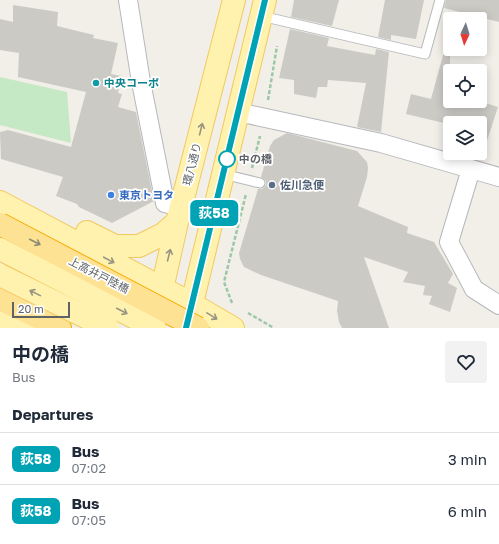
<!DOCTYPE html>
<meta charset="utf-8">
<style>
:root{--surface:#fff;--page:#f2f2f3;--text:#1f2937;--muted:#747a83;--line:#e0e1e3}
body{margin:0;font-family:"Golos Text","Noto Sans JP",sans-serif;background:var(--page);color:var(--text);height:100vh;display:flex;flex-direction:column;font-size:15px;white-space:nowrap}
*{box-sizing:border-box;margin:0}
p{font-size:13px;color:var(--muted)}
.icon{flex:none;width:22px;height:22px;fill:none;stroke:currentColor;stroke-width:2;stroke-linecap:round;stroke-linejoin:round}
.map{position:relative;height:328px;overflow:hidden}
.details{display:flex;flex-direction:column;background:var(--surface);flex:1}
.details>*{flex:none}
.badge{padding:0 8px;border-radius:6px;font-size:14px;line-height:26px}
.needle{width:26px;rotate:184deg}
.controls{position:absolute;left:443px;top:12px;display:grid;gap:8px}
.controls a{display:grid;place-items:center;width:44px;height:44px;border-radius:4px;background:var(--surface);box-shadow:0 2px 10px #0003;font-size:20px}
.scale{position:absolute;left:12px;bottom:10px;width:58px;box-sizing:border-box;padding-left:4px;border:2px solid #5f6368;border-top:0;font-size:11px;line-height:14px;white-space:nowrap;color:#5f6368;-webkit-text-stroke:3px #fff;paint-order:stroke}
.map>.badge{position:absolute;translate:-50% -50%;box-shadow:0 0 0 2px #fff}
h2{padding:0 12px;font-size:15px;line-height:36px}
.round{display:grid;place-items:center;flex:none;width:42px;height:42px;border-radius:4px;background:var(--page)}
.headline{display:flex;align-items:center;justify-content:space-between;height:68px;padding:0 12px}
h1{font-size:19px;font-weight:700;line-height:30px}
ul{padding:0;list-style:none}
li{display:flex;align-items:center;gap:12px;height:52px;padding:0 12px;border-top:1px solid var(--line)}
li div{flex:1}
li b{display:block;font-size:15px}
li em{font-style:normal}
li .badge{min-width:44px;font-weight:700;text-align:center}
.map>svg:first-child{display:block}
.green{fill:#c5e8c5}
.building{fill:#cccac5}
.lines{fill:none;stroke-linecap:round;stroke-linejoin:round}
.service-casing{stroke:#b5b8bc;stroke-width:11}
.minor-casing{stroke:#b5b8bc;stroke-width:20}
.primary-casing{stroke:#f2c960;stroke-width:24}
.motorway-casing{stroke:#f9ab00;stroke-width:24}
.path{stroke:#9cc7a9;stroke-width:2.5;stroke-dasharray:4 2;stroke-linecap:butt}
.service{stroke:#fff;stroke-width:9}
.minor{stroke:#fff;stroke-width:18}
.primary{stroke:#fff2af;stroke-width:22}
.motorway{stroke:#fde293;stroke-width:22}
.primary-bridge-casing{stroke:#f2c960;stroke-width:24;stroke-linecap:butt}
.motorway-bridge-casing{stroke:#f9ab00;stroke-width:24;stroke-linecap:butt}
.primary-bridge{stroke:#fff2af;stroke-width:22}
.motorway-bridge{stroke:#fde293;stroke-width:22}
.oneway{stroke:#979581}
.oneway2{stroke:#8e8975}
.line-casing{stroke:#fff;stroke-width:9}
.line{stroke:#00a3b4;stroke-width:6}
.culture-dot{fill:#0f9aa8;stroke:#fff;stroke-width:1.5}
.stop-dot{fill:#fff;stroke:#00a3b4;stroke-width:2}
.service-dot{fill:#5c6f8a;stroke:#fff;stroke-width:1.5}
.shop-dot{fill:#3f7fe0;stroke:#fff;stroke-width:1.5}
.labels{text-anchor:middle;stroke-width:3.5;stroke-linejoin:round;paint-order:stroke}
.culture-label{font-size:11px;font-weight:bold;fill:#0d838f;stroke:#fff;text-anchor:start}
.stop-label{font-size:11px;font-weight:bold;fill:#5f6368;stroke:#fff;text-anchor:start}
.street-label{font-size:11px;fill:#5f6368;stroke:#fff}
.service-label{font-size:11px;font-weight:bold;fill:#4e5e75;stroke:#fff;text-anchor:start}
.shop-label{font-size:11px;font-weight:bold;fill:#366cbe;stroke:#fff;text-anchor:start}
</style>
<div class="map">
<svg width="499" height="328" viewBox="0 0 499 328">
<rect width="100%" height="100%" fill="#f1efe8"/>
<path class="green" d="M0 77 67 92 71 143 0 125Z"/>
<path class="building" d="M294 0H339L332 26 291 17Z
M385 0H424L416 39 391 35V40L378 37Z
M446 0H499V22L444 8Z
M13 5 58 12 57 26 94 35 93 38 118 43 111 74 122 76 118 93 122 94 118 107 136 112 154 201 112 223 79 207 77 204 56 196 63 177 1 159 0 132 8 130 71 147 86 92 18 77 19 53 0 50V19L13 22Z
M290 29 329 38 327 46 375 55 376 49 389 52 381 132 357 127 366 83 328 80 327 87H318L316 98 294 94V80L279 78Z
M445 48H450V101H479L498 107 483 153 480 152V123H444L406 114 411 94 431 99Z
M287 133 357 151 367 162 368 168 367 177 358 206 408 227 407 233 434 242 453 274 448 283 457 288 450 312 429 304 432 296 423 295 425 286 403 282 408 272 364 257 389 328H342L339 322 337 311 338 301 261 275 244 267 240 259 239 253 258 189H262L266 185V181L261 177 270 146 274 140Z"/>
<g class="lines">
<defs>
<path id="service" d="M261 16 425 54 440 0
M223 174 260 183"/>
<path id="minor" d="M128 0 141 82 165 203 181 207
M238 112 381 143 499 177
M471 169 449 242 474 289 499 305"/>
<path id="primary" d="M0 202 192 304 233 328
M87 232 115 246H139L163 234 177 222
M0 316 25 328
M154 325 177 222 234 0
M186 328 265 0"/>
<path id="motorway" d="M0 299 60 328"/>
</defs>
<use href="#service" class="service-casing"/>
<use href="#minor" class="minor-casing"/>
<use href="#primary" class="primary-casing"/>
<use href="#motorway" class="motorway-casing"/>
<path class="path" d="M268 100 277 46
M252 168 260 136
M232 303 224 282 246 194
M248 313 274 328"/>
<use href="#service" class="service"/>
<use href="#minor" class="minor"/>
<use href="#primary" class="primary"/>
<use href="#motorway" class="motorway"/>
<defs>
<path id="primary-bridge" d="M0 249 155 328
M0 275 108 328"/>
<path id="motorway-bridge" d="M0 224 198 328"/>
</defs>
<use href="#primary-bridge" class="primary-bridge-casing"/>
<use href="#motorway-bridge" class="motorway-bridge-casing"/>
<use href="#primary-bridge" class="primary-bridge"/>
<use href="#motorway-bridge" class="motorway-bridge"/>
</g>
<defs><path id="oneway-shaft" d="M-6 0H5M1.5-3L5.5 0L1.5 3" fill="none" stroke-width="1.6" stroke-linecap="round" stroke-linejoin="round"/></defs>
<g class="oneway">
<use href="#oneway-shaft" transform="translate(201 129) rotate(-76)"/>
<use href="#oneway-shaft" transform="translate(169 255) rotate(-76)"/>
<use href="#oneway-shaft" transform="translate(109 260) rotate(28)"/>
<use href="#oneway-shaft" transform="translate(35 293) rotate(-154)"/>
<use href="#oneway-shaft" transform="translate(122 311) rotate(27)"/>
<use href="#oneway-shaft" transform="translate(212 316) rotate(31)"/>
</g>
<use class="oneway2" href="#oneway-shaft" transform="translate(35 242) rotate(27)"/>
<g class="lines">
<defs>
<path id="line" d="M186 328 265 0"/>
</defs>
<use href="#line" class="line-casing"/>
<use href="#line" class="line"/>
</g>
<circle class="culture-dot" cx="96" cy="83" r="4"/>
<circle class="stop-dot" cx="227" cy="159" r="8"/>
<circle class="service-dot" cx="272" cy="185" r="4"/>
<circle class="shop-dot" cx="111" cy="195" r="4"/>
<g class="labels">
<g class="culture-label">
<text x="104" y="87">中央コーポ</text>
</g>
<g class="stop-label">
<text x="239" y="163">中の橋</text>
</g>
<g class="street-label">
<text transform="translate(192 164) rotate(-76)" y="4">環八通り</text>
<text transform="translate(99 275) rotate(27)" y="4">上高井戸陸橋</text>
</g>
<g class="service-label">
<text x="280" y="189">佐川急便</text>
</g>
<g class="shop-label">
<text x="119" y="199">東京トヨタ</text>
</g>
</g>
</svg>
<div class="controls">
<a><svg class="needle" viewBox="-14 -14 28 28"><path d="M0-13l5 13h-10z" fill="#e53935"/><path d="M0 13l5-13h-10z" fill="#747a83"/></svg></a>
<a><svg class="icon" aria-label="locate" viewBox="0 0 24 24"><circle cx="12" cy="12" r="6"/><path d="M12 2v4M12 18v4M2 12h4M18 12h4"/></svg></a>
<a><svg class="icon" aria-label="layers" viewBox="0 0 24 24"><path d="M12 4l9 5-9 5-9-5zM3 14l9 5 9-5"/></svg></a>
</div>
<div class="scale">20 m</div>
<b class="badge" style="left:214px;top:213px;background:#00a3b4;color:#fff">荻58</b>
</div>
<section class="details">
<div class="headline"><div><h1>中の橋</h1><p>Bus</p></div><a class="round"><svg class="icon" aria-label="heart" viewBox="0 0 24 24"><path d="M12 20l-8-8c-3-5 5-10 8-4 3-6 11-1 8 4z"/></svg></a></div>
<h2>Departures</h2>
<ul>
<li><span class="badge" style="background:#00a3b4;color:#fff">荻58</span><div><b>Bus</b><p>07:02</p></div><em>3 min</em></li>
<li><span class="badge" style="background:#00a3b4;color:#fff">荻58</span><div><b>Bus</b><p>07:05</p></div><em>6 min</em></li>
</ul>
</section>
